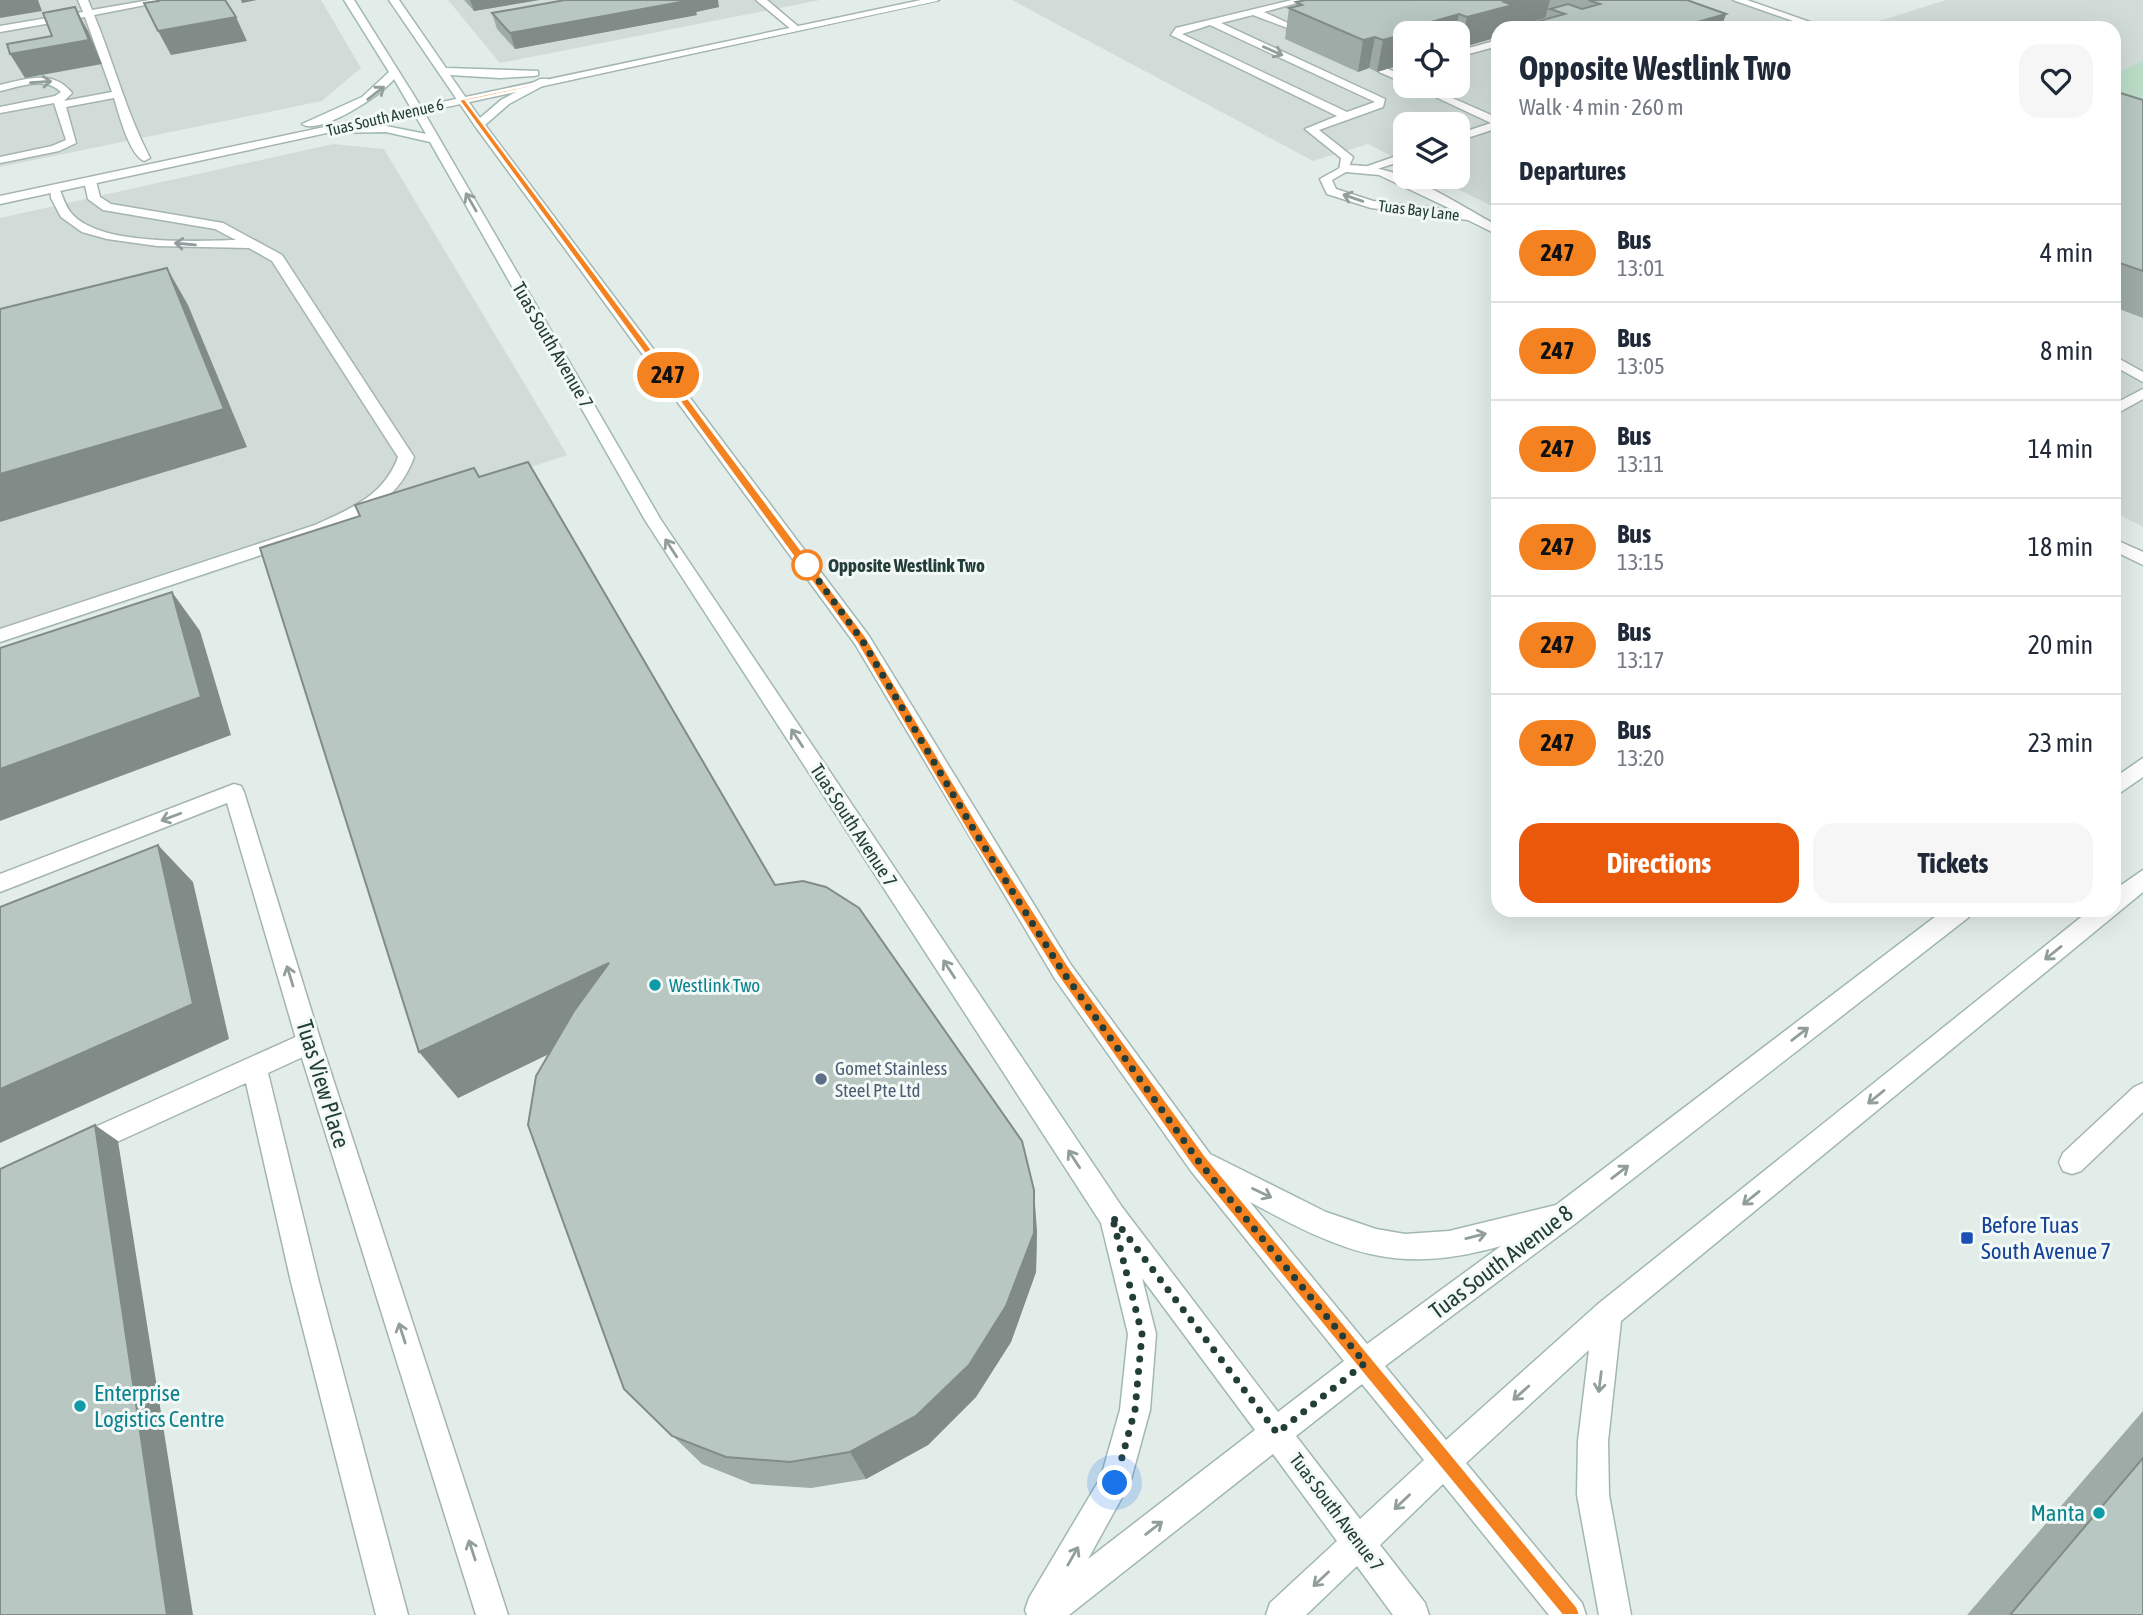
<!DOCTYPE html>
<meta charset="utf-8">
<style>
:root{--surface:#fff;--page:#f6f6f7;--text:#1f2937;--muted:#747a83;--line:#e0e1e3;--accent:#ea580c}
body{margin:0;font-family:"Asap Condensed",sans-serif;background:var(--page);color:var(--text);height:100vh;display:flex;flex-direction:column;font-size:26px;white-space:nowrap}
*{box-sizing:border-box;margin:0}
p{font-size:23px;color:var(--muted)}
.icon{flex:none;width:38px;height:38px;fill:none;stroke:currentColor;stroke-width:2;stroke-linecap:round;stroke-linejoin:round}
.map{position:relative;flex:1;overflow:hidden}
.details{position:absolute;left:1491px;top:21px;width:630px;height:896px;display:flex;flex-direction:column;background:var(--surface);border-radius:21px;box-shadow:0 7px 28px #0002}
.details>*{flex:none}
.badge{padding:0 14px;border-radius:23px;font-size:24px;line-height:46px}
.buttons{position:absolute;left:1393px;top:21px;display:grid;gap:14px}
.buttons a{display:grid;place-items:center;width:77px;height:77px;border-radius:14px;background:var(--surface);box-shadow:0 7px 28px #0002;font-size:35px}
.you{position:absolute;width:35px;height:35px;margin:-18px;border:5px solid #fff;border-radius:50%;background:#1a73e8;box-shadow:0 0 0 10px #1a73e833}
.map>.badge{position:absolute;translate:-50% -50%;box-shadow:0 0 0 4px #fff}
h2{padding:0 28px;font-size:26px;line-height:63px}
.round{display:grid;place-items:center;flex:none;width:74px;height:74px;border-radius:21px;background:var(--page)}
.summary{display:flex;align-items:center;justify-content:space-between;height:119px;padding:0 28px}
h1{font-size:33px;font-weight:700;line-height:52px}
.cta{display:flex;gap:14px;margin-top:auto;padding:14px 28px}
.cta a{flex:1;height:80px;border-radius:21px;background:var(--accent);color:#fff;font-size:28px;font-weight:700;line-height:80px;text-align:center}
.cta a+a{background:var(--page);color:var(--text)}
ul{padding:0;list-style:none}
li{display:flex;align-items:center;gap:21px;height:98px;padding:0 28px;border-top:2px solid var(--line)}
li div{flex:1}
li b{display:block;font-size:26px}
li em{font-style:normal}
li .badge{min-width:77px;font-weight:700;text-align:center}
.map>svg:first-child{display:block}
.built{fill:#d1dcd8;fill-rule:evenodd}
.green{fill:#bcddc7}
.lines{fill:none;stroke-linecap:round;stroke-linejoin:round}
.lane-casing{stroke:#a5b4b0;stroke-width:3}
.street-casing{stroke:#a5b4b0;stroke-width:3}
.secondary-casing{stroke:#a1b8b2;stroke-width:3}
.lane{fill:#fff;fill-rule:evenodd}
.street{fill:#fff;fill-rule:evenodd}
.secondary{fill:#fff;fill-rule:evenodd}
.wall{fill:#9eaba7}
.shaded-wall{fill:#818b88}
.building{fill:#b8c7c2;stroke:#818b88;stroke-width:2}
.oneway{stroke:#919e9c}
.line{fill:#f58220;stroke:#fff;stroke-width:2}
.walk{stroke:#233d38;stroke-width:7;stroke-dasharray:0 12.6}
.stop-dot{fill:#fff;stroke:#f58220;stroke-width:3.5}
.culture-dot{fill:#0f9aa8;stroke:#f3f9f6;stroke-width:2.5}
.service-dot{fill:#5c6f8a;stroke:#f3f9f6;stroke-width:2.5}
.transit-dot{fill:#1a4fb4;stroke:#f3f9f6;stroke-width:2.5}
.labels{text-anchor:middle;stroke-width:6;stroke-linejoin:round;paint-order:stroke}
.far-street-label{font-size:16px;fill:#233d38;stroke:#f3f9f6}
.street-label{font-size:19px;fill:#233d38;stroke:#f3f9f6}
.stop-label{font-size:19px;font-weight:bold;fill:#233d38;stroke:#f3f9f6;text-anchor:start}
.culture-label{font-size:19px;fill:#0d838f;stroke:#f3f9f6;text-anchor:start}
.service-label{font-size:19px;fill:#4e5e75;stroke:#f3f9f6;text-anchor:start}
.near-street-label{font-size:23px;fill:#233d38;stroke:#f3f9f6}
.near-transit-label{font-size:23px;fill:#164399;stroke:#f3f9f6;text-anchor:start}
.near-culture-label{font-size:23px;fill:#0d838f;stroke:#f3f9f6;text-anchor:start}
</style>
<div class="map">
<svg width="2143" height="1615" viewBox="0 0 2143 1615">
<rect width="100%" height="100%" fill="#e2ece9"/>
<path class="built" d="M0 0H321L361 68 322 101 0 167Z
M448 0H820L500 63Z
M1012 0H1747L1832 28H1498V209L1433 177H1458V124H1405V163L1368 144 1313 161ZM1405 33H1458V86H1405Z
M1946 0H2143V527L2114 512V28H1857Z
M333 144 384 149 567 455 0 644V218Z"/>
<path class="green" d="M2143 61V130L2114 120V74Z"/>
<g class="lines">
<defs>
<path id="lane" d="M78 0H88L92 10 150 0H171L94 15C114 63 126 112 150 158L144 161C129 154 119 114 114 98L66 107 76 143 59 151 0 163V157L52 146 66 140 54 103 0 113V107L55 96 61 92C45 76 19 87 0 91V85C26 79 53 69 72 93L64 101 112 92 85 17 0 32V26L83 12Z
M756 0H767L800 28 792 30Z
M1292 0H1308L1264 12 1301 29V33L1253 15 1221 23 1385 99 1383 107 1319 130 1353 157 1347 171H1339L1341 158 1305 129 1337 116 1171 35 1176 28ZM1210 25 1375 102 1347 112 1182 34Z
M1733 0H1747L1827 28H1813Z
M1498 40V46L1458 57V51Z
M1383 67 1405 76V83L1379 72 1378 70Z
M1412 86H1425L1498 118V128L1458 141V134L1491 123Z
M1405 153V160L1368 172 1362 168Z
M90 177 96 181 100 197 111 204 223 223 282 255 414 457C399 499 365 515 327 533L0 642V629L315 525C350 509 384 496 398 457L272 261 249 248 157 246 107 239 82 232 61 217 51 198 50 186H58C63 196 65 207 73 215 102 246 196 241 236 240L215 229 103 210 88 199 84 181Z
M2114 356 2143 372V382L2114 366Z
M2143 389V399L2114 415V404Z
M309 1031 318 1034 321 1042 318 1050 268 1073 319 1282 408 1615H376L291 1282 246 1083 84 1157 75 1154 71 1145 75 1136Z
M2143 1083V1112L2081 1171 2072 1174 2063 1171 2059 1162 2063 1153 2134 1087Z"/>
<path id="street" d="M921 0H939L0 204V196Z
M1345 165C1402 164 1450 200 1498 226V235L1468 220 1371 208 1327 194 1320 179ZM1346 172 1379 175 1453 210 1373 201 1336 189 1332 180Z
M2114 539 2143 552V565L2114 551Z
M234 784 241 786 244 792 321 1042 508 1615H476L297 1042 227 803 0 892V874Z"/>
<path id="secondary" d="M344 0H354L418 102 661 520 1122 1207 1278 1412 1344 1361 1191 1171 1055 979 855 644 475 126 389 0H399L446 68 538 71V75L534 76 500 78 450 75 480 118 501 100 540 79H548V83L509 104 485 125 869 636 1071 965 1210 1154 1326 1212 1376 1229 1405 1234 1449 1231 1556 1205 1944 910H1972L1969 917 1576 1223 1385 1366 1446 1440 1598 1304 2090 910H2114V890L2143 870V892L1621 1321 1608 1441 1609 1495 1631 1615H1599L1577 1495 1578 1441 1589 1350 1466 1463 1582 1603 1586 1615H1549L1443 1484 1380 1545 1425 1603 1429 1615H1393L1357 1566 1306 1615H1266L1270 1603 1337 1541 1273 1454 1069 1615H1027L1025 1610 1029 1598 1101 1477 1120 1410 1128 1334 1101 1223 645 520 430 142 386 132 327 133 321 130 327 127 386 126 426 134 394 79C382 95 319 136 302 124L362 97 389 72ZM1250 1202C1343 1252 1395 1276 1501 1246L1367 1344ZM1142 1278 1255 1430 1088 1559 1130 1483 1150 1410 1156 1334ZM1362 1384 1424 1460 1360 1519 1296 1436Z
M2143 758V777L2114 797V778Z"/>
</defs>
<use href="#lane" class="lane-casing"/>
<use href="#street" class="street-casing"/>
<use href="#secondary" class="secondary-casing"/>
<use href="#lane" class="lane"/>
<use href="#street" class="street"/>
<use href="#secondary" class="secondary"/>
</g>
<path class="wall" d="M464 0H539L474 11Z
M1306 0H1687L1726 14 1721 28H1514L1547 19 1545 18 1511 28H1498V37L1460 48 1458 47V33H1405V58L1402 59 1400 65 1377 72 1369 68 1358 72 1285 39 1289 8 1296 6V2Z
M719 7 696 12 697 15 515 49 497 29 492 13Z
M2114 91 2143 100V318L2114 307Z
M479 477 775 885 1037 1231 1036 1272 1011 1342 976 1397 928 1445 866 1479 811 1488 752 1484 702 1464 624 1389 549 1054 458 1098 360 516Z
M2143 1411V1615H1967Z"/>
<path class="shaded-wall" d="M0 0H38L42 11 0 18Z
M241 0H257L242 3Z
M470 0H539L474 11Z
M691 0H718L719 7 696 12 697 15 515 49 510 33Z
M1510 0H1550L1545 18 1511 28H1498V37L1460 48 1467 17Z
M75 7 88 31 102 64 25 78 10 54 89 40Z
M1459 14 1455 33H1405V58L1402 59 1400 65 1377 72 1383 40 1399 31Z
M1726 14 1721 28H1676Z
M236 17 247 41 171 55 158 31Z
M1375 37 1369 68 1358 72 1363 40Z
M167 268 188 305 247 447 0 522V474Z
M172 592 200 631 231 735 0 821V769Z
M158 845 193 882 229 1039 0 1143V1089Z
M609 963 635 1012 458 1098 419 1052Z
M95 1125 118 1141 193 1615H167Z
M1034 1190 1037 1231 1036 1272 1011 1342 976 1397 928 1445 866 1479 850 1452Z"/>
<path class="building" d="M157 0H225L236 17 158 31 144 3 158 1Z
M565 0H692L510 33 492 13Z
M1306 0H1510L1504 2 1513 5 1467 17 1459 14 1399 31 1405 34 1383 40 1375 37 1363 40 1289 8 1302 5 1296 2Z
M1588 0H1687L1726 14 1676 28H1514L1565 14 1550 9 1568 4 1582 9 1600 4Z
M75 7 89 40 10 54 7 44 52 36 43 13Z
M2114 91 2143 100V271L2114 261Z
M167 268 224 409 0 474V309Z
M528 462 775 885 803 881 826 887 859 908 1022 1141 1034 1190V1233L1006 1306 969 1365 916 1416 850 1452 790 1462 726 1457 672 1436 624 1389 528 1125 536 1076 574 1011 609 963 419 1052 260 548 360 516 355 505 474 468 479 477Z
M172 592 201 697 0 769V648Z
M158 845 193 1004 0 1089V907Z
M95 1125 167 1615H0V1169Z
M2143 1458V1615H2010Z"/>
<defs><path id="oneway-shaft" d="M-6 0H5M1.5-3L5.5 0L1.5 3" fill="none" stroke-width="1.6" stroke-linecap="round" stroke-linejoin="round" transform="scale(1.75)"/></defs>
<g class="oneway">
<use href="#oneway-shaft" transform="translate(1273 51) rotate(24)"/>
<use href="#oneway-shaft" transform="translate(41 82) rotate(-4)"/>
<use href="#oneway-shaft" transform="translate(376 93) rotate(-38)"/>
<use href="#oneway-shaft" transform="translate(1353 198) rotate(-161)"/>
<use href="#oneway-shaft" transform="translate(471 202) rotate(-120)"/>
<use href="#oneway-shaft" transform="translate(185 244) rotate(-175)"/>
<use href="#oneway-shaft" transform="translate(671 548) rotate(-123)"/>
<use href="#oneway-shaft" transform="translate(797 738) rotate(-123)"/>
<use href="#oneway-shaft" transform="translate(171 817) rotate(159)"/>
<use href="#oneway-shaft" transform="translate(2053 953) rotate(141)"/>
<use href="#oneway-shaft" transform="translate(949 969) rotate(-123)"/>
<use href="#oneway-shaft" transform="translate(290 976) rotate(-107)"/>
<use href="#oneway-shaft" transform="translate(1800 1034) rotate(-38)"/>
<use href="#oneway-shaft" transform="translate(1876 1097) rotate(141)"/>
<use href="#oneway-shaft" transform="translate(1074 1159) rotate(-123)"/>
<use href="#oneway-shaft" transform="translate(1620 1172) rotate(-38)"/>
<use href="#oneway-shaft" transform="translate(1262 1193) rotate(26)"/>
<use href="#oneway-shaft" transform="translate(1751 1198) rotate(141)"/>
<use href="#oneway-shaft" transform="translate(1476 1236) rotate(-14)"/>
<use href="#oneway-shaft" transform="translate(402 1333) rotate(-108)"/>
<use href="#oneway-shaft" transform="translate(1600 1382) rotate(97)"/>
<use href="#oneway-shaft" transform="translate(1521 1393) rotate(138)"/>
<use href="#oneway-shaft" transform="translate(1402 1502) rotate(136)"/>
<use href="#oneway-shaft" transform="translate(1154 1528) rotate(-38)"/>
<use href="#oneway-shaft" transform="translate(472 1550) rotate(-108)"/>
<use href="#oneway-shaft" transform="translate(1073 1556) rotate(-60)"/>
<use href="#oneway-shaft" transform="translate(1321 1579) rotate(137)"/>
</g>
<path class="line" d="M937 0 466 101 866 637 982 831 1069 967 1206 1157 1577 1607 1580 1615H1562L1194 1168 1058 976 972 839 857 643 459 100Z"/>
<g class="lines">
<path class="walk" d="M807 565 802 558 862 640 977 835 1063 972 1200 1163 1365 1363 1277 1433 1112 1216 1142 1334 1135 1410 1115 1483"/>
</g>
<circle class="stop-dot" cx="807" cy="565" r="14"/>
<g class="culture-dot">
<circle cx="655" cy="985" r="7"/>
<circle cx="80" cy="1406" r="7"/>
<circle cx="2099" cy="1513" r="7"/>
</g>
<circle class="service-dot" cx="821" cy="1079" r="7"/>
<rect class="transit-dot" x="1960" y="1231" width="14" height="14" rx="3.5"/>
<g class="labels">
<g class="far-street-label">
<text transform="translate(385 117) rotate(-13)" y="6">Tuas South Avenue 6</text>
<text transform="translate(1419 210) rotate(7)" y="6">Tuas Bay Lane</text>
</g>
<g class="street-label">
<text transform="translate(553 345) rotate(60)" y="7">Tuas South Avenue 7</text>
<text transform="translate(854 825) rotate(57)" y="7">Tuas South Avenue 7</text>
<text transform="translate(1337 1512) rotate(53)" y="7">Tuas South Avenue 7</text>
</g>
<g class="stop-label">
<text x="828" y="572">Opposite Westlink Two</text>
</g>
<g class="culture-label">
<text x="669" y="992">Westlink Two</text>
</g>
<g class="service-label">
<text x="835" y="1075">Gomet Stainless<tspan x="835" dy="22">Steel Pte Ltd</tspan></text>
</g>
<g class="near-street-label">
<text transform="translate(323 1084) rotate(73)" y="8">Tuas View Place</text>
<text transform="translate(1501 1262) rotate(-37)" y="8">Tuas South Avenue 8</text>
</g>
<g class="near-transit-label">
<text x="1981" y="1233">Before Tuas<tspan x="1981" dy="26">South Avenue 7</tspan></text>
</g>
<g class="near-culture-label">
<text x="94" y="1401">Enterprise<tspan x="94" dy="26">Logistics Centre</tspan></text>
<text x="2085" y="1521" text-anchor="end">Manta</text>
</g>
</g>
</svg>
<div class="buttons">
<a><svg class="icon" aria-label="locate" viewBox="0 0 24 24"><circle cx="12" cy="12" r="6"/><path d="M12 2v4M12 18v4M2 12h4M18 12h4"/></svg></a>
<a><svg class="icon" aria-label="layers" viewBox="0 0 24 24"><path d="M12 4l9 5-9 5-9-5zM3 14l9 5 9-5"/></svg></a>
</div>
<div class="you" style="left:1115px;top:1483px"></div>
<b class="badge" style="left:668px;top:375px;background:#f58220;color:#111">247</b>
<section class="details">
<div class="summary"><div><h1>Opposite Westlink Two</h1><p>Walk · 4 min · 260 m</p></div><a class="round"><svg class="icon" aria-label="heart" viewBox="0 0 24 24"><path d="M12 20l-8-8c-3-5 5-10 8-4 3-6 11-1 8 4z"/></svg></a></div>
<h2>Departures</h2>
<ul>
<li><span class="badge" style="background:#f58220;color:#111">247</span><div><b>Bus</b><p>13:01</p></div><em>4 min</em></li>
<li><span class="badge" style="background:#f58220;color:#111">247</span><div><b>Bus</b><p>13:05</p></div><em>8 min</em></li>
<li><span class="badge" style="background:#f58220;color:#111">247</span><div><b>Bus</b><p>13:11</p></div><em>14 min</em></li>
<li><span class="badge" style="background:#f58220;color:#111">247</span><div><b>Bus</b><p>13:15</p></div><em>18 min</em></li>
<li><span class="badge" style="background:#f58220;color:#111">247</span><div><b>Bus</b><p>13:17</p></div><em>20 min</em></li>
<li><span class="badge" style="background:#f58220;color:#111">247</span><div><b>Bus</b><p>13:20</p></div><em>23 min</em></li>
</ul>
<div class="cta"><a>Directions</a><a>Tickets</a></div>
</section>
</div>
